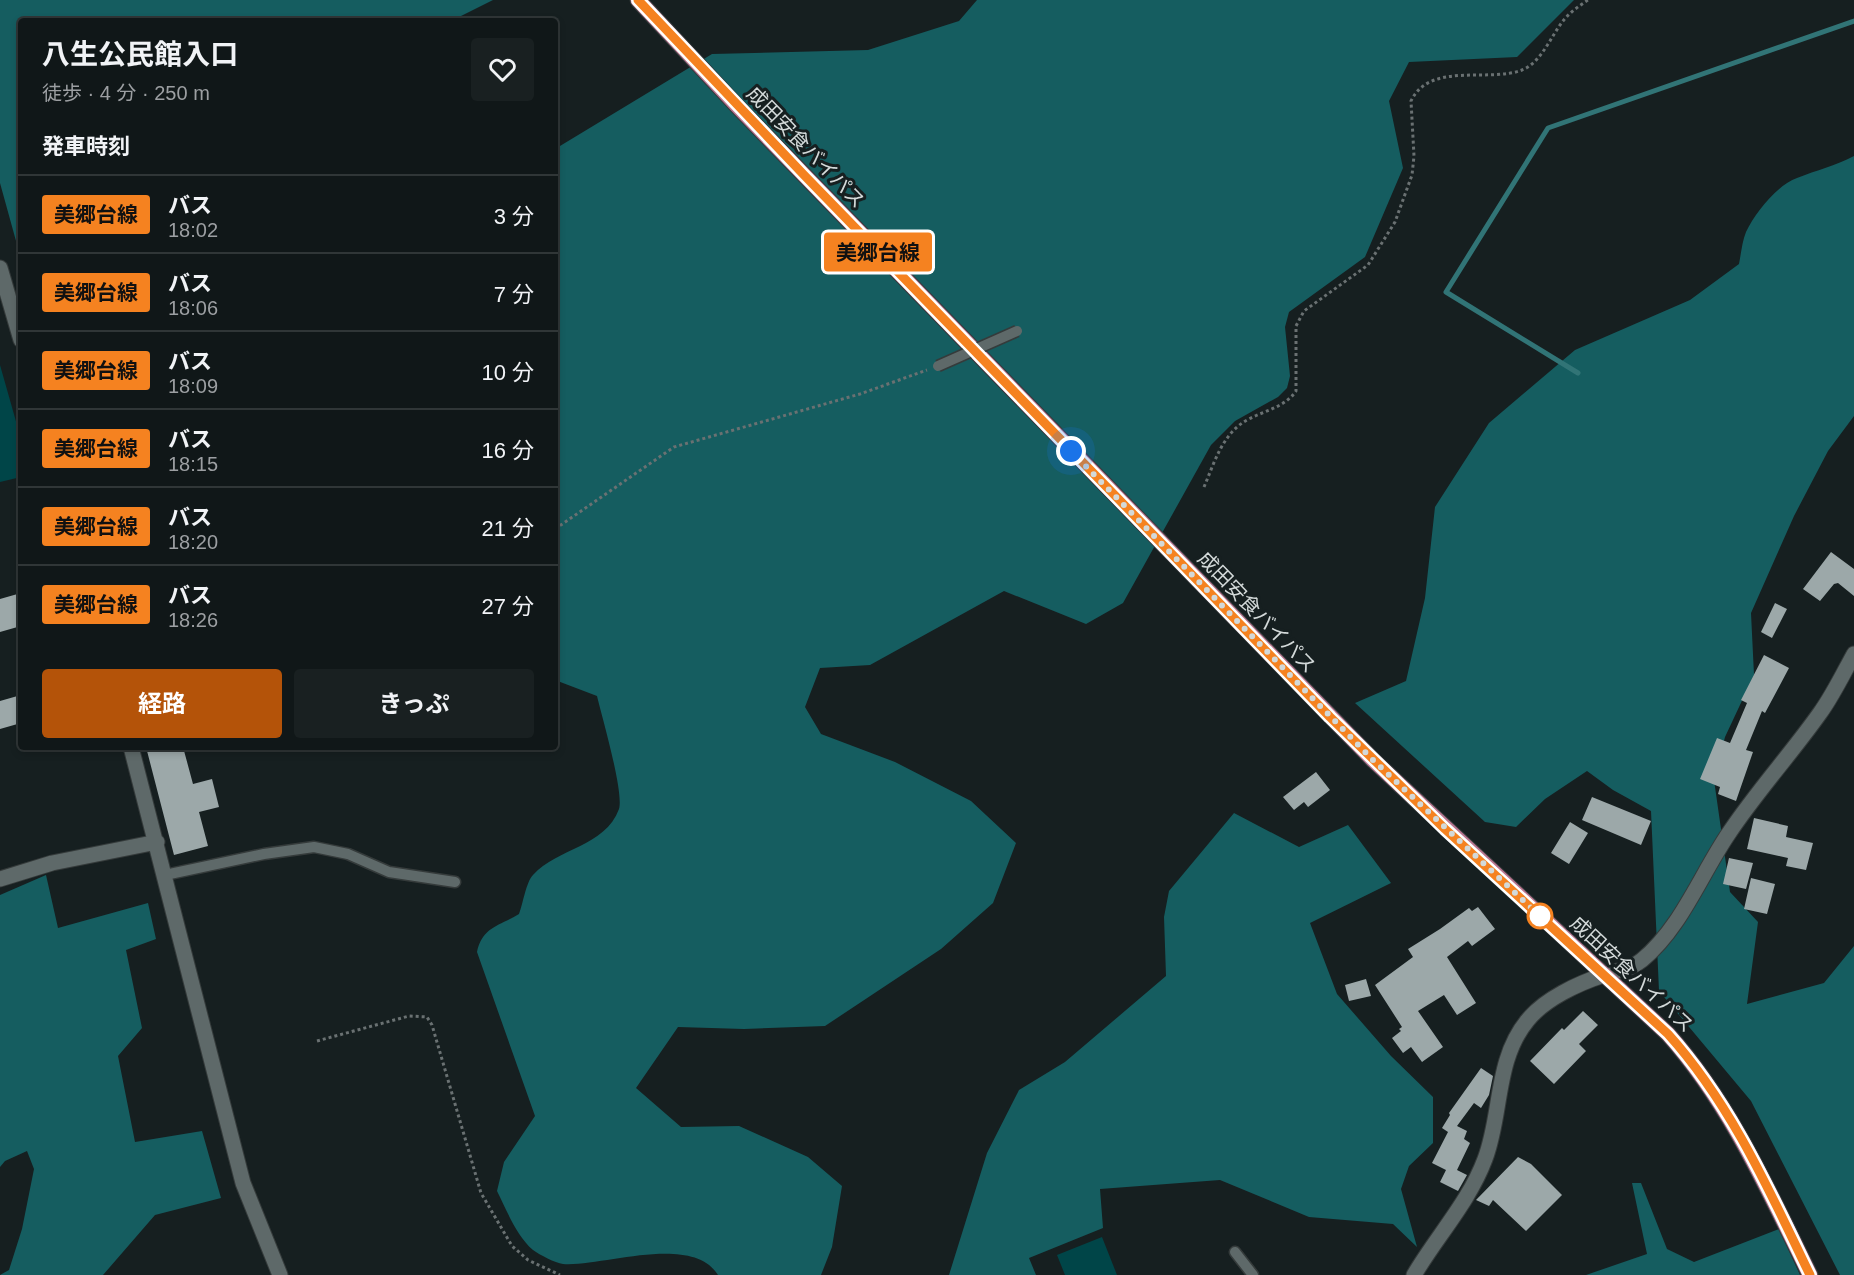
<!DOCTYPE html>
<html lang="ja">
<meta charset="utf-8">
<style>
:root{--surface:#101718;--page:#192021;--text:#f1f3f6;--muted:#9c9fa2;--line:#303637;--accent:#b45309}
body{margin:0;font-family:Helvetica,"Noto Sans JP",sans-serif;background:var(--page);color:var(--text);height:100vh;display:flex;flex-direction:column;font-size:22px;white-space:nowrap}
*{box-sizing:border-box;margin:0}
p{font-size:20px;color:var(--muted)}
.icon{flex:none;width:33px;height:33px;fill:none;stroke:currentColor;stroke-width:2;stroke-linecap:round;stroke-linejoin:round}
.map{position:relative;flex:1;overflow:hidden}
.details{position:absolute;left:18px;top:18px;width:540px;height:732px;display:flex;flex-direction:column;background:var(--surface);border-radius:6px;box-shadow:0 3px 9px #0003,0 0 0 2px var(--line)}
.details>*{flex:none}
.badge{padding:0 12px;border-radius:4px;font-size:21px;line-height:39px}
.you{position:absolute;width:30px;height:30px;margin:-15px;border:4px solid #fff;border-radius:50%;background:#1a73e8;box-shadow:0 0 0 9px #1a73e833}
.map>.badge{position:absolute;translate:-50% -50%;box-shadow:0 0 0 3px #fff}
h2{padding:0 24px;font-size:22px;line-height:54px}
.round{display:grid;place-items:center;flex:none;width:63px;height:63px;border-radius:6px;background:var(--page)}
.head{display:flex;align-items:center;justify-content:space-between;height:102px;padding:0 24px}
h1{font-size:28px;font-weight:700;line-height:45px}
.button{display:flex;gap:12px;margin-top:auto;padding:12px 24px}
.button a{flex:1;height:69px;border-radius:6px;background:var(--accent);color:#fff;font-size:24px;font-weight:700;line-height:69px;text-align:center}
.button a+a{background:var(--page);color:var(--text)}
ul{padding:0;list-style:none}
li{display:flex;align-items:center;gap:18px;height:78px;padding:0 24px;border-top:2px solid var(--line)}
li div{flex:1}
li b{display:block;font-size:22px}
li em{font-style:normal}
li .badge{min-width:66px;font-weight:700;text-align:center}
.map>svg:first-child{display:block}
.green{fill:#004548}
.forest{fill:#155d60}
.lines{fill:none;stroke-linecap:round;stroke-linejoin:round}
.stream{stroke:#317476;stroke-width:5}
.building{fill:#9ca8a9}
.service-casing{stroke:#353b3b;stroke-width:13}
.minor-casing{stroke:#353b3b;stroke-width:17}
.primary-casing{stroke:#353b3b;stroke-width:17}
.path{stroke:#6a7172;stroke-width:3;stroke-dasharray:3 3;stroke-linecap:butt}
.service{stroke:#5e6969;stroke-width:10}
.minor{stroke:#5e6969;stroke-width:15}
.primary{stroke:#ba7691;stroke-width:15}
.service-bridge-casing{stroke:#353b3b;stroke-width:13;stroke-linecap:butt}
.service-bridge{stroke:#5e6969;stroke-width:10}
.line-casing{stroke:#fff;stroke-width:14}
.line{stroke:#f58220;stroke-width:9}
.walk{stroke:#d3d9d9;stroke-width:6;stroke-dasharray:0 10.8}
.stop-dot{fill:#fff;stroke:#f58220;stroke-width:3}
.labels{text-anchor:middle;stroke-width:6;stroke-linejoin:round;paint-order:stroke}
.street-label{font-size:20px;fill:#d3d9d9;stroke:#161f20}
</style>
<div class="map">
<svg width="1854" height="1275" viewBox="0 0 1854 1275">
<rect width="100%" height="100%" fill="#161f20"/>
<path class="green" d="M0 365 21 439V477L0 482Z
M1102 1237 1117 1275H1065L1057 1255Z"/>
<path class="forest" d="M0 0H493L451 21H21V259L0 183Z
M977 0H1574L1517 57 1409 62 1389 101 1403 168 1365 257 1289 312 1285 327 1290 376 1287 388 1278 397 1235 421 1211 445 1123 603 1086 624 1004 591 870 665 820 668 805 707 821 734 895 762 971 801 1016 843 993 903 941 949 825 1026 744 1029 678 1027 636 1088 681 1127 739 1126 808 1157 842 1186 832 1247 821 1275H718C692 1233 602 1267 563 1264 555 1263 540 1255 533 1250 516 1235 507 1211 497 1191L504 1162 535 1116 477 952C482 927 499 926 519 914 523 904 526 882 533 875 557 848 605 847 619 809 624 792 602 717 597 696L555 680V149L712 54 868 50 959 21Z
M1854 156V416L1828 451 1794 516 1751 613 1754 675 1725 737 1714 780 1730 892 1758 922 1747 1004 1824 983 1854 946V1275H1840L1751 1101 1659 991 1651 811 1613 790 1587 771 1545 799 1516 827 1485 822 1355 703 1406 681 1425 598 1435 507 1489 423 1575 350 1690 300 1739 264C1741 254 1742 242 1746 232 1755 213 1777 185 1797 178 1817 170 1835 166 1854 156Z
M1234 813 1299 847 1348 825 1391 883 1310 923 1337 994 1391 1056 1433 1097V1143L1409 1166 1401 1189 1417 1247 1393 1224 1309 1217 1220 1180 1100 1189 1103 1228 1029 1258 1036 1275H949L987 1153 1019 1090 1065 1062 1166 976 1164 917 1169 891Z
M46 875 58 928 148 903 156 939 126 950 142 1028 118 1056 135 1142 202 1131 221 1198 155 1215 103 1275H0L9 1270 22 1229 34 1169 27 1151 5 1161 0 1167V895Z
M1632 1183H1641L1667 1249 1694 1262 1779 1229 1800 1275H1586L1647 1254Z"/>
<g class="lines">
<path class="stream" d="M1578 373 1446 292 1548 128 1854 21"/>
</g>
<path class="building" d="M1831 552 1854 569V596L1838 583 1834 584 1820 601 1803 589Z
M21 593V626L0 632V599Z
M1775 603 1787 609 1772 638 1761 632Z
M1764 655 1789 668 1765 713 1762 711 1746 750 1753 752 1736 801 1718 794 1720 787 1700 779 1717 738 1730 743 1747 703 1741 700Z
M21 695V723L0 729V701Z
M146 747H183L193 784 212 779 219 807 199 812 208 846 174 855Z
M1316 772 1330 790 1308 807 1304 802 1294 810 1283 797Z
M1592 797 1651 821 1641 845 1582 820Z
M1754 818 1788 826 1786 837 1813 843 1806 870 1786 866 1788 858 1747 849Z
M1570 822 1588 833 1569 864 1551 853Z
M1729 858 1753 863 1746 889 1723 884Z
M1751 878 1775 884 1767 914 1744 909Z
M1478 907 1495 929 1472 946 1468 941 1447 957 1476 1003 1457 1015 1444 995 1418 1011 1443 1047 1422 1062 1411 1047 1403 1053 1392 1038 1401 1031 1399 1029 1402 1027 1375 985 1413 957 1408 949 1440 929 1469 908 1472 911Z
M1366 979 1371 996 1349 1001 1345 985Z
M1583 1011 1598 1025 1579 1044 1586 1051 1554 1084 1530 1061 1562 1028 1564 1030Z
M1481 1068 1493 1076 1489 1095 1481 1108 1474 1103 1457 1126 1467 1131 1464 1139 1470 1143 1457 1170 1467 1175 1458 1191 1440 1182 1446 1170 1432 1163 1448 1132 1442 1128 1450 1115 1449 1113Z
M1518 1157 1531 1164 1562 1195 1526 1231 1493 1200 1489 1206 1476 1200Z"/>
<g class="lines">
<defs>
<path id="service" d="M165 875 264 854 314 847 348 854 389 872 455 882
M1235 1252 1253 1275"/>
<path id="minor" d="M0 268 21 340
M131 747 243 1183 280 1275
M0 879 52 863 157 842
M1414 1275C1437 1236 1469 1202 1485 1159 1502 1115 1495 1060 1527 1021 1544 999 1579 983 1604 975 1618 970 1630 970 1642 960 1681 928 1701 874 1729 833 1757 791 1791 754 1820 713 1833 695 1843 674 1854 654"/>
<path id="primary" d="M638 0 737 106 1373 760 1668 1034C1731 1105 1768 1190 1810 1275"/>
</defs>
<use href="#service" class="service-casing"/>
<use href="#minor" class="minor-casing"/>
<use href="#primary" class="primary-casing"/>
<path class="path" d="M1204 487C1215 461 1223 432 1249 419 1266 410 1285 407 1296 391V326L1304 311 1368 265 1395 222 1412 175 1414 156 1411 101C1430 61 1489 83 1522 70 1541 63 1551 36 1563 21 1570 12 1579 6 1588 0
M555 529 674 447 860 394 927 370
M317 1041 409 1016 427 1017 432 1025 481 1193 512 1246 528 1260 560 1275"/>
<use href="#service" class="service"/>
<use href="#minor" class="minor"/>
<use href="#primary" class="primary"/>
<defs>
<path id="service-bridge" d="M938 366 1017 331"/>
</defs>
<use href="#service-bridge" class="service-bridge-casing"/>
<use href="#service-bridge" class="service-bridge"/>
</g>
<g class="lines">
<defs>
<path id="line" d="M638 0 804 175 1330 717 1445 829 1668 1034C1731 1104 1769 1190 1810 1275"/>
</defs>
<use href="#line" class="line-casing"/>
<use href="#line" class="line"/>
<path class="walk" d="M1071 451 1373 760 1543 919 1540 916"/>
</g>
<circle class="stop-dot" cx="1540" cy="916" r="12"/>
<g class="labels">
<g class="street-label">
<text transform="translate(806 147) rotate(46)" y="7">成田安食バイパス</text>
<text transform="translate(1257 612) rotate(46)" y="7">成田安食バイパス</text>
<text transform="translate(1632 974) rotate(43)" y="7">成田安食バイパス</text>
</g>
</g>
</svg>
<div class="you" style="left:1071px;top:451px"></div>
<b class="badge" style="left:878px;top:252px;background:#f58220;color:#111">美郷台線</b>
<section class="details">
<div class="head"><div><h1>八生公民館入口</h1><p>徒歩 · 4 分 · 250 m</p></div><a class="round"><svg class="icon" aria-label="heart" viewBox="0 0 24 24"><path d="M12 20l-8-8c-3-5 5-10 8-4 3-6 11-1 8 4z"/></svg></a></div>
<h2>発車時刻</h2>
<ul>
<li><span class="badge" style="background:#f58220;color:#111">美郷台線</span><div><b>バス</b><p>18:02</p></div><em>3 分</em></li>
<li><span class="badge" style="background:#f58220;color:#111">美郷台線</span><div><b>バス</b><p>18:06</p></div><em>7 分</em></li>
<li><span class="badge" style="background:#f58220;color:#111">美郷台線</span><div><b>バス</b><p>18:09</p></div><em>10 分</em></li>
<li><span class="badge" style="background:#f58220;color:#111">美郷台線</span><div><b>バス</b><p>18:15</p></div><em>16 分</em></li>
<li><span class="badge" style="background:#f58220;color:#111">美郷台線</span><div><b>バス</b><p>18:20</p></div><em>21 分</em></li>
<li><span class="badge" style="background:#f58220;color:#111">美郷台線</span><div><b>バス</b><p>18:26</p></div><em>27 分</em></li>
</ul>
<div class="button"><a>経路</a><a>きっぷ</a></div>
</section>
</div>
